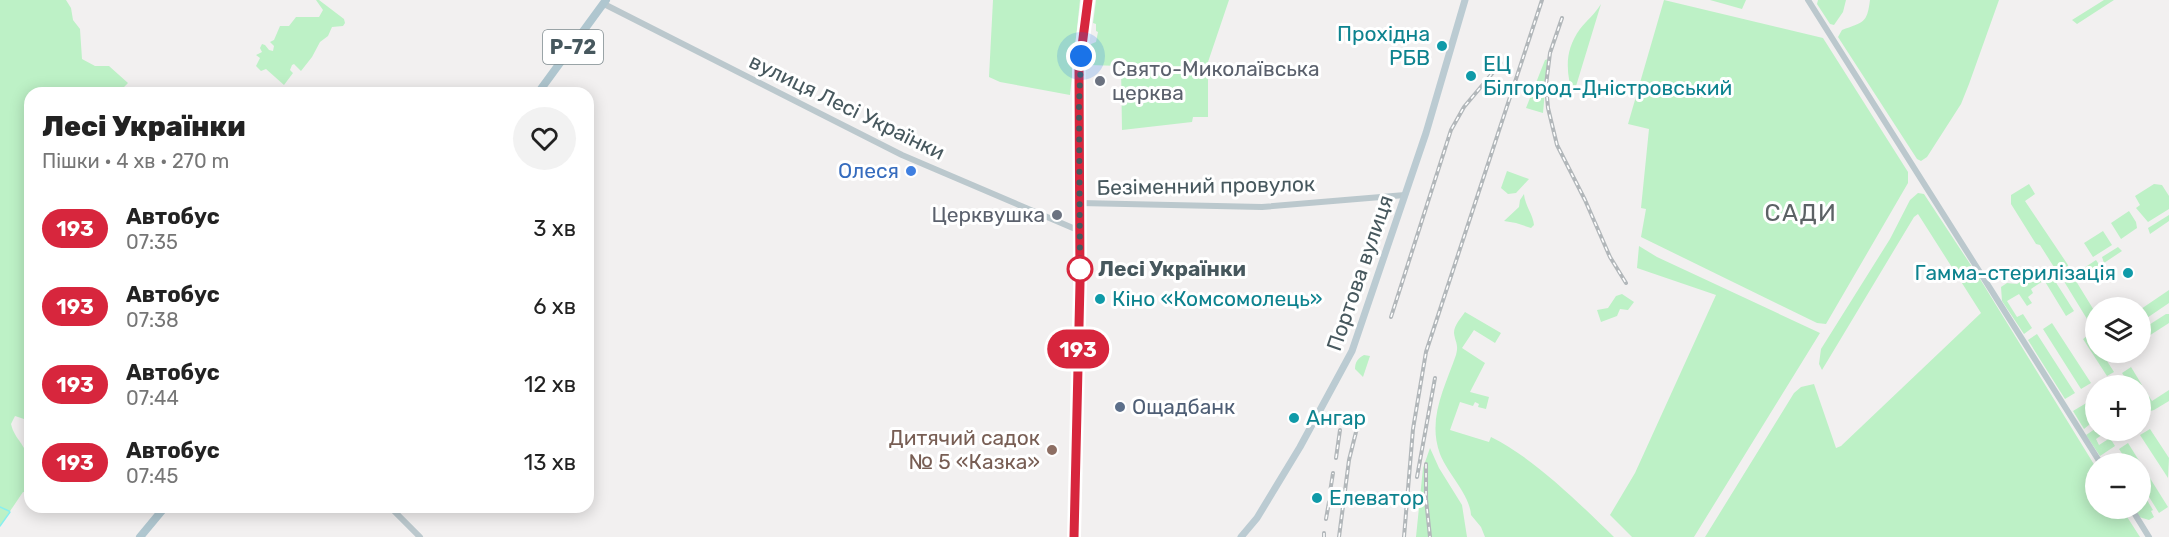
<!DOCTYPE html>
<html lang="uk">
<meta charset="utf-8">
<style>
:root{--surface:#fff;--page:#f2f2f2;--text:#222;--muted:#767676}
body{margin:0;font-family:Rubik,sans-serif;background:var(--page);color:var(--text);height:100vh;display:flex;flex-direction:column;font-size:22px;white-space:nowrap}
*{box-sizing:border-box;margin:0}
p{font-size:20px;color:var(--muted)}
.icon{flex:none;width:33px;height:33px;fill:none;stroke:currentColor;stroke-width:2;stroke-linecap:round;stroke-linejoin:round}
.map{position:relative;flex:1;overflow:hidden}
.drawer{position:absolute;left:24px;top:87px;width:570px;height:426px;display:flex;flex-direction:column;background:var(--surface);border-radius:18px;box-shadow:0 3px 15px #0003}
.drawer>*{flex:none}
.badge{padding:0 12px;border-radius:20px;font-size:21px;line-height:39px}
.controls{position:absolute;left:2085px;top:297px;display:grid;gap:12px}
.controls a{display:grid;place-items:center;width:66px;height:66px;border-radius:50%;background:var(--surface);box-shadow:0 3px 15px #0003;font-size:30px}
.you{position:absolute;width:30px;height:30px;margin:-15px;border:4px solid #fff;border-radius:50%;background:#1a73e8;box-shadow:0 0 0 9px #1a73e833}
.map>.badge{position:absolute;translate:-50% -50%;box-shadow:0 0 0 3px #fff}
.round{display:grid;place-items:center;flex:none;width:63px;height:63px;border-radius:32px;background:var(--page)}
.headline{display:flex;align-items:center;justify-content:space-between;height:102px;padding:0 18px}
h1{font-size:28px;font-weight:800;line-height:45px}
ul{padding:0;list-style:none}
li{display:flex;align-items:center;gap:18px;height:78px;padding:0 18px}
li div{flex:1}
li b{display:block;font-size:22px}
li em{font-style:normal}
li .badge{min-width:66px;font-weight:700;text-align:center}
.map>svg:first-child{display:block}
.green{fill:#bdf1c6}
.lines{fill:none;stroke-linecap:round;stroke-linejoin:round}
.stream{stroke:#89efee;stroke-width:1.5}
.tertiary{stroke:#bbc8cd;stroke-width:6}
.secondary{stroke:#bbcbd2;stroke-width:7}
.primary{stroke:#afc6cf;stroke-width:8}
.rail-casing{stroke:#b2b7ba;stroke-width:4}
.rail{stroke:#fff;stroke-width:1.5;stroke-dasharray:4.5;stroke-linecap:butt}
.line-casing{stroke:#fff;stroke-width:14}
.line{stroke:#d7263d;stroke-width:9}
.walk{stroke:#47585e;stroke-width:6;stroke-dasharray:0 10.8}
.culture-dot{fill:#0f9aa8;stroke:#fff;stroke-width:2}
.worship-dot{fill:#6b7280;stroke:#fff;stroke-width:2}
.shop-dot{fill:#3f7fe0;stroke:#fff;stroke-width:2}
.stop-dot{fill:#fff;stroke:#d7263d;stroke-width:3}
.service-dot{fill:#5c6f8a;stroke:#fff;stroke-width:2}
.education-dot{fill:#8d6e63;stroke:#fff;stroke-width:2}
.labels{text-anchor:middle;stroke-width:6;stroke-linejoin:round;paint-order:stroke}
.shield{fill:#fff;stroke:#7e8a8e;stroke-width:1.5}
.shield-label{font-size:20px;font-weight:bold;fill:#47585e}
.culture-label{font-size:21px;fill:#0d838f;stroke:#fff;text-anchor:start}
.worship-label{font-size:21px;fill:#5b616d;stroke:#fff;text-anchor:start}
.street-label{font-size:21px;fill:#47585e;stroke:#fff}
.shop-label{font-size:21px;fill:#366cbe;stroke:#fff;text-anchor:end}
.stop-label{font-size:21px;font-weight:bold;fill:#47585e;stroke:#fff;text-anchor:start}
.service-label{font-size:21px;fill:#4e5e75;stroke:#fff;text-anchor:start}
.education-label{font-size:21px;fill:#785e54;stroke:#fff;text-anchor:end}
.quarter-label{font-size:24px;letter-spacing:1.5px;fill:#5c6265;stroke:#fff}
</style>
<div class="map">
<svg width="2169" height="537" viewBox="0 0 2169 537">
<rect width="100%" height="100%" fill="#f2f0f0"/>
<path class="green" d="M0 0H66L71 8 73 20 80 29 82 59 95 66H109L128 83 118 93H30V421L15 416 11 424C15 442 30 445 26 466L30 472V493L23 492 0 526Z
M316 0H319L344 19 345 23 343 26 332 27 328 36 320 42 312 57 301 71 294 64 292 65 290 70 293 73 284 85 266 69 261 71 256 66 260 58 256 55 262 52 260 48 262 44 265 45 269 50 273 51 274 46 270 42 274 40 280 26H289L296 17H319L323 10Z
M993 0H1080L1070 95 1000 82 989 77Z
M1096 0H1229L1208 62V117H1193L1192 122 1122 130 1121 66 1089 65 1091 44 1096 42 1098 32 1096 31V24L1093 23Z
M1664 0 1823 38 1908 172V183L1826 324 1817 323 1641 237 1646 209 1641 208 1649 129 1628 124Z
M1710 0H1746L1742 9Z
M1818 0H1846L1843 12 1834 25 1830 24 1817 4Z
M1870 0H1999L1969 84 1961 104 1927 157 1921 161 1917 159 1838 37 1842 30C1863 22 1867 24 1870 0Z
M2104 0H2114L2077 24 2072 20Z
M1601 4 1573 96C1566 72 1564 51 1580 29 1587 20 1595 14 1601 4Z
M1548 59 1543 113 1526 108 1545 60Z
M1507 171 1529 179 1516 193 1508 194 1501 188Z
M2029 184 2035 194 2025 201 2068 265 2069 271 2063 275H2059L2040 245 2036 244 2011 204V195Z
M2154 184 2162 185 2169 196V209L2148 222 2136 208 2140 205 2135 196Z
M1918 193 1924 194 1980 279 2095 466 2096 508 2122 509 2140 537H1705L1794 393 1801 387 1814 384 1836 448 1841 446 1981 313 1918 214 1914 217 1822 370 1819 364 1821 349 1890 239 1910 200Z
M1524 194C1525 206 1533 214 1534 225L1531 228 1516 223 1504 221 1519 207 1520 200Z
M2129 211 2136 222 2137 228 2121 239 2111 223Z
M2169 215V221L2150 234 2148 228Z
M2103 231 2112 245 2093 257 2084 243Z
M1639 246 1657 257 1820 333 1694 537H1632L1610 515 1635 473 1716 295 1637 268Z
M2118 247 2122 251 2104 263 2102 257Z
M2096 260 2100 266 2076 281 2095 312 2087 319 2065 283 2066 280Z
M2048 270 2074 311 2066 316 2041 275Z
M2037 271 2043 281 2031 289 2033 293 2028 297 2032 303 2027 306 2019 294 2007 301 2017 317 2023 314 2032 328 2024 334 2002 301 2001 287 2007 283 2017 284Z
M2169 290V303L2141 322V309Z
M1622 294 1634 302 1628 310 1620 309 1617 316 1601 322 1597 310 1608 308 1616 296Z
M1465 312 1501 333 1495 343 1474 330 1462 348 1485 363 1470 392 1489 397 1486 409 1478 407 1479 404 1475 402 1473 406 1460 402 1450 430 1489 442 1491 437C1534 458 1580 504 1614 537H1485L1481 527 1471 515C1470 495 1448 474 1440 454 1427 419 1445 387 1456 355 1459 344 1455 342 1454 333 1454 325 1461 318 1465 312Z
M2166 314H2169V323L2141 341V330Z
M2052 323 2091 383 2081 389 2043 329Z
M2037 334 2075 393 2065 399 2028 340Z
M2090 334 2095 343 2096 352 2102 353 2114 372 2107 376 2083 339Z
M1364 355 1370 356 1363 377 1355 369C1355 362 1358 358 1364 355Z
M2131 367 2142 385H2130L2122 373Z
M2169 390V401L2154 410 2147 412 2141 402V397L2147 393 2152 401Z
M2088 402 2095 414V420L2084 429 2073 411Z
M2095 429 2106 432 2096 439 2099 445 2110 438 2115 446 2100 456 2086 435Z
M2150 429 2169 458 2168 478 2140 435Z
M2128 443 2168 507 2159 513 2141 484 2140 464 2128 463 2119 449Z
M1430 448 1439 468 1462 505 1467 537H1416L1423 468Z
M2141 490 2153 510 2151 511 2154 517 2149 520 2139 517 2134 509 2140 508Z"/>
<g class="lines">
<path class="stream" d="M0 507 9 511
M0 526 10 512"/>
<path class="tertiary" d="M1808 0 2101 464
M604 4 902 155 1080 231
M1080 203 1262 207 1405 195
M390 507 420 537
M2131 508 2149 537"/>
<path class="secondary" d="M1241 537 1257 518 1300 447 1352 351 1426 133 1465 0"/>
<path class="primary" d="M538 93 606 0
M140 537 165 507
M1074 537 1080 283 1079 69 1088 0"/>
<defs>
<path id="rail" d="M1562 18 1550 53 1546 85 1548 108 1557 145 1585 200 1610 257 1626 283
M1391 317 1451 130 1464 107 1501 63
M1336 458 1340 430
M1426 464V499L1430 537
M1417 477 1435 378
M1330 492 1333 473
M1326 519 1329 502
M1324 537V533
M1339 537 1349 460 1358 424
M1404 537 1413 429 1426 352 1542 0"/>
</defs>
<use href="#rail" class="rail-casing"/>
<use href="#rail" class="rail"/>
</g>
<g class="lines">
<defs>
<path id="line" d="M1074 537 1080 283 1079 69 1088 0"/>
</defs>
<use href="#line" class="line-casing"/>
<use href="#line" class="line"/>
<path class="walk" d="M1080 269 1079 105 1081 56"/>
</g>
<g class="culture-dot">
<circle cx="1442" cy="46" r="6"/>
<circle cx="1471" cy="76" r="6"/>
<circle cx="2128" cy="273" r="6"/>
<circle cx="1100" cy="299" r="6"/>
<circle cx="1294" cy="418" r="6"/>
<circle cx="1317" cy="498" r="6"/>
</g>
<g class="worship-dot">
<circle cx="1100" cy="81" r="6"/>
<circle cx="1057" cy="215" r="6"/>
</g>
<circle class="shop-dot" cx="911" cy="171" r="6"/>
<circle class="stop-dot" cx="1080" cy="269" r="12"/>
<circle class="service-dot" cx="1120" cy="407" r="6"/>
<circle class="education-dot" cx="1052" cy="450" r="6"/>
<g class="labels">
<rect class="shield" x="543" y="30" width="60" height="34" rx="4.5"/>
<g class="shield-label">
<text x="573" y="54">Р-72</text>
</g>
<g class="culture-label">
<text x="1430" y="41" text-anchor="end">Прохідна<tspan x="1430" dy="24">РБВ</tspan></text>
<text x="1483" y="71">ЕЦ<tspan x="1483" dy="24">Білгород-Дністровський</tspan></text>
<text x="2116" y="280" text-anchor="end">Гамма-стерилізація</text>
<text x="1112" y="306">Кіно «Комсомолець»</text>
<text x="1306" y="425">Ангар</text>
<text x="1329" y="505">Елеватор</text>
</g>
<g class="worship-label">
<text x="1112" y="76">Свято-Миколаївська<tspan x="1112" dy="24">церква</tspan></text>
<text x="1045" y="222" text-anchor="end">Церквушка</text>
</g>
<g class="street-label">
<text transform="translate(847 107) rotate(26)" y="7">вулиця Лесі Українки</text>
<text transform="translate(1206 186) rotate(-1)" y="7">Безіменний провулок</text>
<text transform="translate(1360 273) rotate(-71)" y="7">Портова вулиця</text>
</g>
<g class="shop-label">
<text x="899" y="178">Олеся</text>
</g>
<g class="stop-label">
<text x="1098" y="276">Лесі Українки</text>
</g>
<g class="service-label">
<text x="1132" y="414">Ощадбанк</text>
</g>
<g class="education-label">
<text x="1040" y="445">Дитячий садок<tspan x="1040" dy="24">№ 5 «Казка»</tspan></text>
</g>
<g class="quarter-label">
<text x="1801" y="221">САДИ</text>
</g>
</g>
</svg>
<div class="controls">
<a><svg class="icon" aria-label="layers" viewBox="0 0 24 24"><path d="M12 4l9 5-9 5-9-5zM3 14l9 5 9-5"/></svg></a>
<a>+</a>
<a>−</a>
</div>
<div class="you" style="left:1081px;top:56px"></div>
<b class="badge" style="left:1078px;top:349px;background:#d7263d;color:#fff">193</b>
<section class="drawer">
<div class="headline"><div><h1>Лесі Українки</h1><p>Пішки · 4 хв · 270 m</p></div><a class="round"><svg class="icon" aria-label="heart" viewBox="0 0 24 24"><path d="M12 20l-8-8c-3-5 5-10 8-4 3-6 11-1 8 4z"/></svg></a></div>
<ul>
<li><span class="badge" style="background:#d7263d;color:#fff">193</span><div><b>Автобус</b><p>07:35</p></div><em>3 хв</em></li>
<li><span class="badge" style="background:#d7263d;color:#fff">193</span><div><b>Автобус</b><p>07:38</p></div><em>6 хв</em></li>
<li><span class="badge" style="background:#d7263d;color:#fff">193</span><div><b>Автобус</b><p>07:44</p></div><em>12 хв</em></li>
<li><span class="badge" style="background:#d7263d;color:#fff">193</span><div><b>Автобус</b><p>07:45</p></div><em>13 хв</em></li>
</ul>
</section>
</div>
